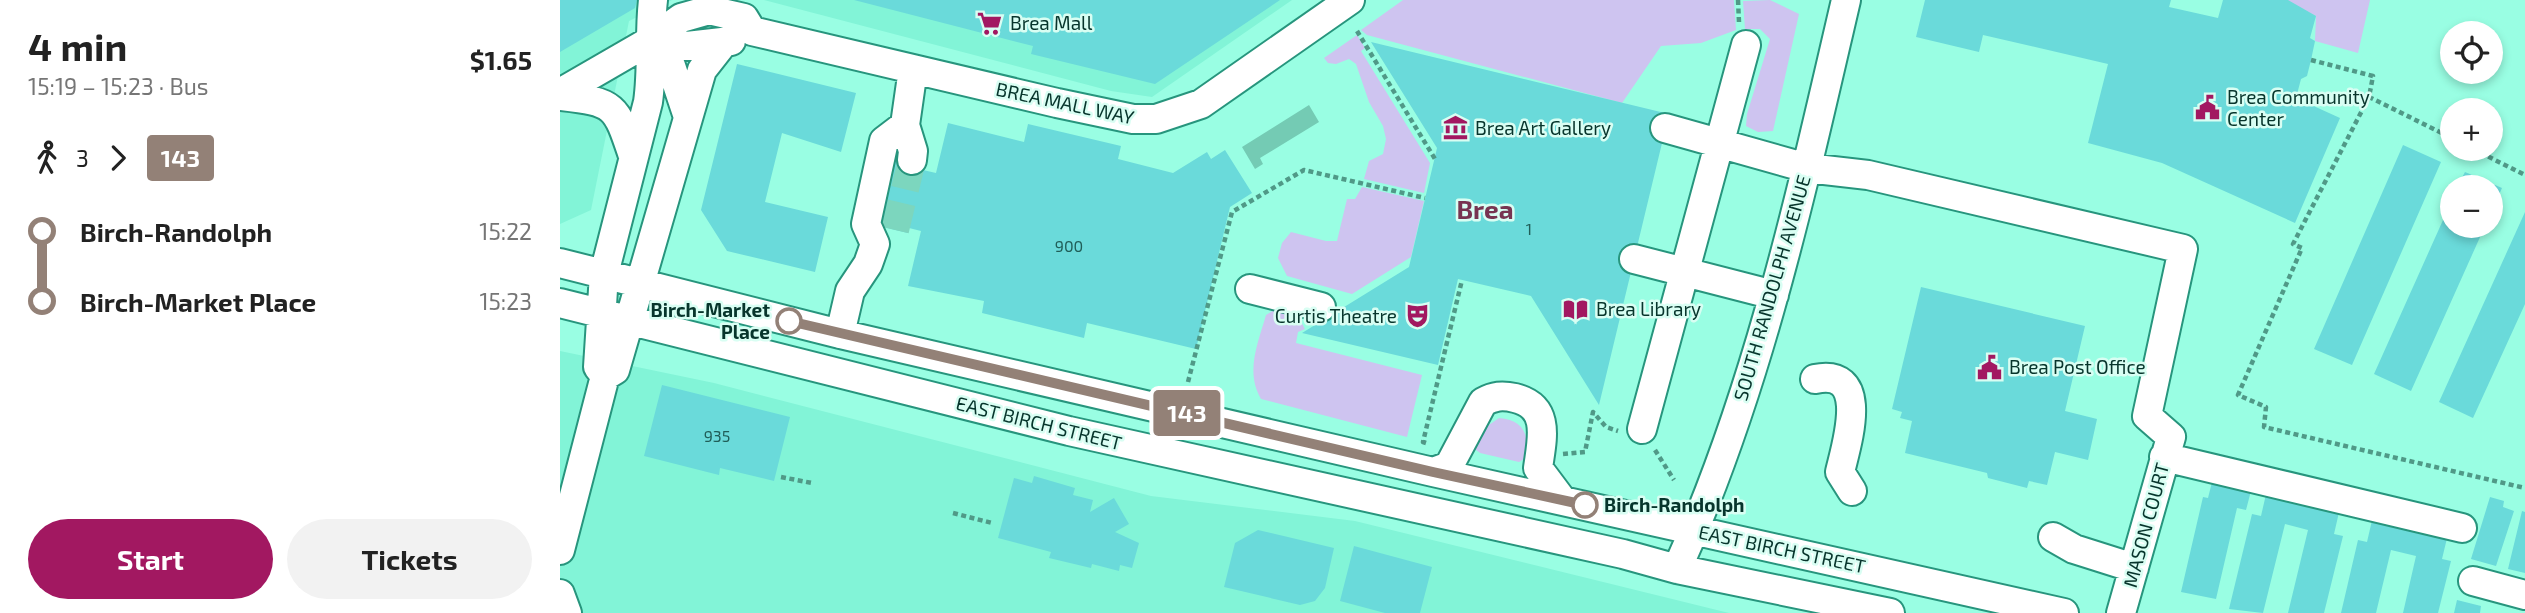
<!DOCTYPE html>
<meta charset="utf-8">
<style>
:root{--surface:#fff;--page:#f2f2f2;--text:#222;--muted:#767676;--accent:#a21861}
body{margin:0;font-family:"Exo 2",sans-serif;background:var(--page);color:var(--text);height:100vh;display:flex;flex-direction:column;font-size:26px;white-space:nowrap}
*{box-sizing:border-box;margin:0}
p{font-size:23px;color:var(--muted)}
.icon{flex:none;width:38px;height:38px;fill:none;stroke:currentColor;stroke-width:2;stroke-linecap:round;stroke-linejoin:round}
.map{position:relative;flex:1;overflow:hidden}
.side{display:flex;flex-direction:column;background:var(--surface);width:560px}
.side>*{flex:none}
.badge{padding:0 14px;border-radius:5px;font-size:24px;line-height:46px}
.buttons{position:absolute;left:1880px;top:21px;display:grid;gap:14px}
.buttons a{display:grid;place-items:center;width:63px;height:63px;border-radius:50%;background:var(--surface);box-shadow:0 4px 10px #0003;font-size:35px}
.map>.badge{position:absolute;translate:-50% -50%;box-shadow:0 0 0 4px #fff}
.legs{display:flex;align-items:center;gap:10px;height:77px;padding:0 28px;font-size:23px}
.legs p{margin-inline-start:auto}
.headline{display:flex;align-items:center;justify-content:space-between;height:119px;padding:0 28px}
h1{font-size:38px;font-weight:700;line-height:52px}
.cta{display:flex;gap:14px;margin-top:auto;padding:14px 28px}
.cta a{flex:1;height:80px;border-radius:42px;background:var(--accent);color:#fff;font-size:28px;font-weight:700;line-height:80px;text-align:center}
.cta a+a{background:var(--page);color:var(--text)}
ul{padding:0 28px;list-style:none}
li{display:flex;align-items:center;gap:24px;height:70px;font-size:26px}
li i{display:grid;place-items:center;width:10px;height:100%;margin:0 9px;background:currentColor}
li i::after{content:'';width:18px;height:18px;margin:-9px;border:5px solid;border-radius:50%;background:var(--surface)}
li p{margin-inline-start:auto}
li:first-child i{background:linear-gradient(#0000 50%,currentColor 0)}
li:last-child i{background:linear-gradient(currentColor 50%,#0000 0)}
main{display:flex;flex:1;min-height:0}
.map>svg:first-child{display:block}
.built{fill:#82f4d7}
.green{fill:#cec4f0}
.water{fill:#74cbb4}
.building{fill:#6adada}
.lines{fill:none;stroke-linecap:round;stroke-linejoin:round}
.minor-tunnel{stroke:#7cd6be;stroke-width:28;stroke-dasharray:28 14;stroke-linecap:butt}
.minor-casing{stroke:#27957d;stroke-width:32}
.path{stroke:#509987;stroke-width:4.5;stroke-dasharray:5 3.5;stroke-linecap:butt}
.minor{stroke:#fff;stroke-width:28}
.line-1-casing{stroke:#fff;stroke-width:16}
.line-1{stroke:#938177;stroke-width:10}
.stop-1-dot{fill:#fff;stroke:#938177;stroke-width:3.5}
.labels{text-anchor:middle;stroke-width:5;stroke-linejoin:round;paint-order:stroke}
.number-label{font-size:16px;fill:#205e58}
.poi-label{font-size:19px;fill:#07352c;stroke:#d9fef3;text-anchor:start}
.street-label{font-size:19px;fill:#07352c;stroke:#d9fef3}
.stop-label{font-size:19px;font-weight:bold;fill:#07352c;stroke:#d9fef3;text-anchor:end}
.district-label{font-size:26px;font-weight:bold;fill:#773451;stroke:#d9fef3}
</style>
<main>
<section class="side">
<div class="headline"><div><h1>4 min</h1><p>15:19 – 15:23 · Bus</p></div><b>$1.65</b></div>
<div class="legs"><svg class="icon" aria-label="walk" viewBox="0 0 24 24"><circle cx="13" cy="4" r="2"/><path d="M13 8l-2 6 4 7M11 14l-3 7M7 12l3-4h3l4 4"/></svg>3<svg class="icon" aria-label="forward" viewBox="0 0 24 24"><path d="M9 5l7 7-7 7"/></svg><b class="badge" style="background:#938177;color:#fff">143</b></div>
<ul>
<li><i style="color:#938177"></i><b>Birch-Randolph</b><p>15:22</p></li>
<li><i style="color:#938177"></i><b>Birch-Market Place</b><p>15:23</p></li>
</ul>
<div class="cta"><a>Start</a><a>Tickets</a></div>
</section>
<div class="map">
<svg width="1965" height="613" viewBox="0 0 1965 613">
<rect width="100%" height="100%" fill="#99fee3"/>
<path class="built" d="M0 0H112L69 21 31 210 0 224Z
M204 0H732L592 97 551 91Z
M0 351 154 383 591 496 795 521 1169 613H0Z"/>
<path class="green" d="M843 0H1174L1176 30 1141 43 1101 46 1062 103 807 35 801 30Z
M1210 0 1239 14 1213 131 1198 132 1186 126 1187 114 1210 39 1200 29H1185L1183 1Z
M1724 0H1810L1798 53 1755 41 1756 16Z
M797 35 805 48 801 51 870 163 864 193 804 179 809 161 823 154 826 139 823 126 809 102 796 64 789 59 776 64 768 63 764 58Z
M802 187 864 201 851 257 792 294 727 276 718 258 722 243 731 232 766 241H777L787 199H795Z
M714 310 738 316 745 329 738 332 736 343 862 375 847 437 701 399C685 372 698 343 706 315Z
M939 418C964 420 971 436 964 459L959 462 920 453 915 449 923 429Z"/>
<path class="water" d="M749 105 759 122 700 158 703 164 695 169 682 147Z"/>
<path class="building" d="M0 0H77L75 8 0 52Z
M294 0H720L595 84 471 54 473 46Z
M1365 0H1611L1609 7 1658 18 1663 0H1728L1756 16 1750 38 1755 41 1751 60 1747 76 1741 79 1736 98 1780 118 1735 223 1602 163 1528 143 1548 64 1423 35 1419 52 1356 37Z
M811 42 1109 114 1039 405 971 296 898 279 878 365 742 333 849 267 877 148Z
M177 64 296 93 281 152 222 133 205 202 268 217 255 272 167 251 141 210Z
M388 123 464 142 468 124 561 146 558 159 613 173 647 152 651 159 665 150 692 193 670 207 636 349 527 323 524 338 422 313 424 301 348 286 361 231 349 228 348 233 315 225 332 155 365 163 363 170 376 173Z
M1843 145 1881 162 1792 365 1754 349Z
M1905 172 1942 188 1930 215V187H1897Z
M1892 200V226H1925L1851 391 1814 374Z
M1965 212V304L1913 418 1879 402Z
M1361 287 1525 326 1505 411 1537 419 1528 460 1495 452 1487 485 1469 481 1467 488 1428 478 1427 473 1345 453 1352 421 1340 418 1342 412 1332 409Z
M102 385 230 417 214 481 160 468 159 475 84 456Z
M474 476 515 488 513 495 533 500 530 512 554 498 569 524 555 532 579 543 572 568 560 565 559 571 532 564 531 568 489 558 491 552 438 538 454 478 472 483Z
M1653 478 1692 487 1686 510 1677 508 1656 599 1621 592 1643 497 1648 498Z
M1707 490 1780 508 1774 534 1783 536 1764 613H1728L1748 530 1725 524 1703 613 1669 609 1692 514 1701 516Z
M1930 497 1944 501 1943 507 1954 511 1936 566 1911 559Z
M1962 511 1965 512V573L1948 569Z
M1813 516 1888 534 1882 559 1891 561 1878 613H1843L1856 556 1831 550 1816 613H1781L1798 540 1807 542Z
M698 530 774 548 765 588 755 601 740 605 664 587 675 543Z
M794 546 872 567 860 613H825L780 601Z
M1897 600 1921 606 1920 613H1894Z"/>
<g class="lines">
<path class="minor-tunnel" d="M335 230 352 160"/>
<defs>
<path id="minor" d="M88 42 127 46 171 41
M88 42 111 66 127 114
M0 93 88 42 121 18 149 10 184 18 192 31 497 103 573 119H596L641 104 790 0
M0 96C55 102 56 105 73 156
M1105 128 1247 168 1308 175 1623 249 1587 416 1611 437 1561 613
M352 160 353 151 345 125 353 69
M1074 259 1214 295
M0 263 280 334 873 472 1504 613
M690 289 761 307
M0 303 509 431 1063 554 1117 569 1330 613
M280 334 290 291 308 264 315 244 306 224 324 141 345 125
M45 376 38 367 44 274 88 102C93 68 89 34 93 0
M1255 379C1312 367 1286 446 1280 472L1292 491
M1082 429 1186 45
M1604 457 1902 528
M873 472 889 466 923 402C934 396 942 395 955 398 991 407 982 439 978 468L1002 500
M1493 537 1514 549 1574 568
M0 550 45 376 55 370 142 70 164 42
M1117 569C1199 388 1241 193 1286 0
M1913 581 1965 595
M0 594 7 613"/>
</defs>
<use href="#minor" class="minor-casing"/>
<path class="path" d="M1178 0 1179 22
M797 31 875 159
M1751 60 1813 76 1809 97 1892 138
M1809 97 1733 244 1742 248 1678 395 1706 407 1704 427 1965 488
M1913 149 1965 175
M628 382 672 212 744 170 865 198
M866 443 863 442 902 280
M1095 450 1114 480
M1003 454 1025 452 1033 412 1046 427 1058 431
M221 477 252 483
M393 513 432 523"/>
<use href="#minor" class="minor"/>
</g>
<g class="lines">
<defs>
<path id="line-1" d="M229 321 873 472 1025 505"/>
</defs>
<use href="#line-1" class="line-1-casing"/>
<use href="#line-1" class="line-1"/>
</g>
<defs>
<symbol id="supermarket-bare" viewBox="-9 -9 18 18"><path d="M-6-5.5h2.5l.6 2H6L4.5 2H-2.5L-4.4-4H-6ZM-1.5 3.2a1.3 1.3 0 1 0 .1 0ZM3 3.2a1.3 1.3 0 1 0 .1 0Z" fill="#a21861" stroke="#d9fef3" stroke-width="2.5" paint-order="stroke"/></symbol>
<symbol id="civic-bare" viewBox="-9 -9 18 18"><path d="M-.6-6.5H3V-4.5H.6V-3L4-1V1h2V6H-6V1h2V-1L-.6-3ZM-1.2 2.5V6h2.4V2.5Z" fill="#a21861" stroke="#d9fef3" stroke-width="2.5" paint-order="stroke"/></symbol>
<symbol id="museum-bare" viewBox="-9 -9 18 18"><path d="M0-6L6-3V-2H-6V-3ZM-5-1h2V3h-2ZM-1-1h2V3h-2ZM3-1h2V3H3ZM-6 4H6V6H-6Z" fill="#a21861" stroke="#d9fef3" stroke-width="2.5" paint-order="stroke"/></symbol>
<symbol id="library-bare" viewBox="-9 -9 18 18"><path d="M-6-4Q-3-5.5-.7-3.5V5Q-3 3-6 4ZM6-4Q3-5.5 .7-3.5V5Q3 3 6 4Z" fill="#a21861" stroke="#d9fef3" stroke-width="2.5" paint-order="stroke"/></symbol>
<symbol id="theatre-bare" viewBox="-9 -9 18 18"><path d="M-5-5.5Q0-4 5-5.5V0Q5 5 0 6Q-5 5-5 0ZM-3.3-2.5H-1v1.5H-3.3ZM1-2.5H3.3v1.5H1ZM-2.8 1Q0 5.5 2.8 1Z" fill="#a21861" stroke="#d9fef3" stroke-width="2.5" paint-order="stroke"/></symbol>
</defs>
<g fill-rule="evenodd">
<use href="#supermarket-bare" x="412" y="6" width="35" height="35"/>
<use href="#civic-bare" x="1630" y="90" width="35" height="35"/>
<use href="#museum-bare" x="878" y="110" width="35" height="35"/>
<use href="#library-bare" x="998" y="292" width="35" height="35"/>
<use href="#theatre-bare" x="840" y="298" width="35" height="35"/>
<use href="#civic-bare" x="1412" y="350" width="35" height="35"/>
</g>
<g class="stop-1-dot">
<circle cx="229" cy="321" r="12"/>
<circle cx="1025" cy="505" r="12"/>
</g>
<g class="labels">
<g class="number-label">
<text x="969" y="235">1</text>
<text x="509" y="252">900</text>
<text x="157" y="442">935</text>
</g>
<g class="poi-label">
<text x="450" y="30">Brea Mall</text>
<text x="1667" y="104">Brea Community<tspan x="1667" dy="22">Center</tspan></text>
<text x="915" y="135">Brea Art Gallery</text>
<text x="1036" y="316">Brea Library</text>
<text x="837" y="323" text-anchor="end">Curtis Theatre</text>
<text x="1449" y="374">Brea Post Office</text>
</g>
<g class="street-label">
<text transform="translate(505 103) rotate(12)" y="7">BREA MALL WAY</text>
<text transform="translate(1212 288) rotate(-74)" y="7">SOUTH RANDOLPH AVENUE</text>
<text transform="translate(479 423) rotate(14)" y="7">EAST BIRCH STREET</text>
<text transform="translate(1586 525) rotate(-75)" y="7">MASON COURT</text>
<text transform="translate(1222 549) rotate(12)" y="7">EAST BIRCH STREET</text>
</g>
<g class="stop-label">
<text x="210" y="317">Birch-Market<tspan x="210" dy="22">Place</tspan></text>
<text x="1044" y="512" text-anchor="start">Birch-Randolph</text>
</g>
<g class="district-label">
<text x="925" y="219">Brea</text>
</g>
</g>
</svg>
<div class="buttons">
<a><svg class="icon" aria-label="locate" viewBox="0 0 24 24"><circle cx="12" cy="12" r="6"/><path d="M12 2v4M12 18v4M2 12h4M18 12h4"/></svg></a>
<a>+</a>
<a>−</a>
</div>
<b class="badge" style="left:627px;top:413px;background:#938177;color:#fff">143</b>
</div>
</main>
